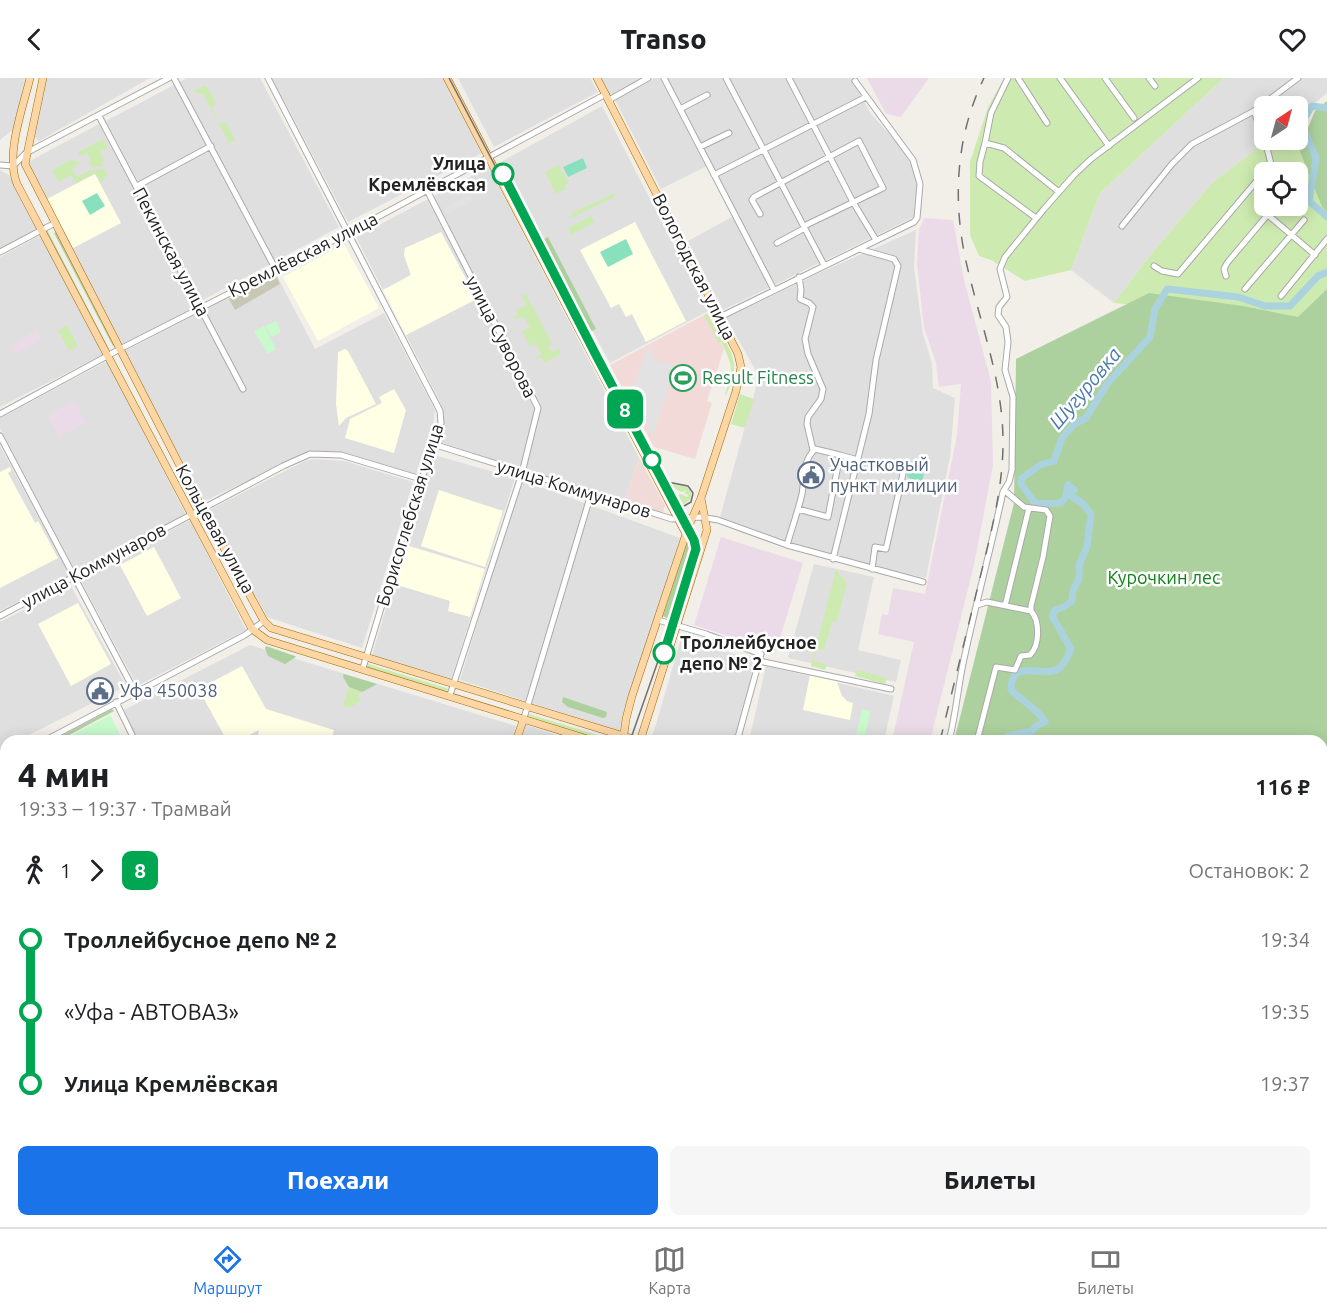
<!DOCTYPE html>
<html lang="ru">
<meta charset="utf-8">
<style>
:root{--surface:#fff;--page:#f6f6f6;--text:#202124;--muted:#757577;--line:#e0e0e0;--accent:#1a73e8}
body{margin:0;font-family:Ubuntu,sans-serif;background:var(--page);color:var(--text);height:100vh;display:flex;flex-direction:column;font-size:22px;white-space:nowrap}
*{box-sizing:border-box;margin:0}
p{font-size:20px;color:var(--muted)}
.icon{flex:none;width:33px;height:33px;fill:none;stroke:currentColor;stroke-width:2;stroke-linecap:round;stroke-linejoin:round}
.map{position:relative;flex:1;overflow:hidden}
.drawer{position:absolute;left:0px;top:657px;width:1328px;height:492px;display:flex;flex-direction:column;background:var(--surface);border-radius:18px 18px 0 0;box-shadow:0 3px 15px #0003}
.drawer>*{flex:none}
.badge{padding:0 12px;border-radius:9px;font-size:21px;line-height:39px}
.needle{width:39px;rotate:36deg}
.controls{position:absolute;left:1254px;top:18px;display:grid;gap:12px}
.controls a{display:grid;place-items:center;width:54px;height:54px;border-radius:9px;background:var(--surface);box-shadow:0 3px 15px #0003;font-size:30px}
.map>.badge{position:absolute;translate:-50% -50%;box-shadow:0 0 0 3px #fff}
.legs{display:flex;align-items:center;gap:9px;height:66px;padding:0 18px;font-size:20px}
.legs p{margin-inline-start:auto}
.head{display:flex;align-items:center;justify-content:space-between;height:102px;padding:0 18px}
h1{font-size:33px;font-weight:800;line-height:45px}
.button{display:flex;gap:12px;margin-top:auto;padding:12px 18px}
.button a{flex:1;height:69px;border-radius:9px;background:var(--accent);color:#fff;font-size:24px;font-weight:800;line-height:69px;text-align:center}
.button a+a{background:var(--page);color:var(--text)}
ul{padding:0 18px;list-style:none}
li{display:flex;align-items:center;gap:21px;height:72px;font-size:22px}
li i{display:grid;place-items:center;width:9px;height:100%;margin:0 8px;background:currentColor}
li i::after{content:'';width:15px;height:15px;margin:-8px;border:4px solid;border-radius:50%;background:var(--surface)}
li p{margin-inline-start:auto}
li:first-child i{background:linear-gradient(#0000 50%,currentColor 0)}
li:last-child i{background:linear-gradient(currentColor 50%,#0000 0)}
header{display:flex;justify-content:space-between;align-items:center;height:78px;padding:0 18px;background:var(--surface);font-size:27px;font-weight:800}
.dock{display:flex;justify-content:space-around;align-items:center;height:84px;border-top:2px solid var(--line);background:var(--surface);font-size:16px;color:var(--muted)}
.dock a{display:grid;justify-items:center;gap:3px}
.dock .on{color:var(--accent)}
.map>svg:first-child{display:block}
.residential{fill:#e0dfdf}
.commercial{fill:#f2dad9}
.industrial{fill:#ebdbe8}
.education{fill:#ffffe5}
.construction{fill:#c7c7b4}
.grass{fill:#cdebb0;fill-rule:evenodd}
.forest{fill:#add19e}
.park{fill:#c8facc}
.pitch{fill:#88e0be}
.parking{fill:#e2e2e2}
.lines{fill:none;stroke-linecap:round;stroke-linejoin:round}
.river{stroke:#aad3df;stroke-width:7}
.minor-casing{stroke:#a9a9a9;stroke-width:7}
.major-casing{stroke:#a06b00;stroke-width:8}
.minor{stroke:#fff;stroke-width:5}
.major{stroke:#fcd6a4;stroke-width:7}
.tram{stroke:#707070;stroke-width:1.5}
.rail{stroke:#707070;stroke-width:1.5;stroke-dasharray:12 12;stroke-linecap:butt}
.line-1-casing{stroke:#fff;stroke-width:14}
.line-1{stroke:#00a651;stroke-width:9}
.stop-1-dot{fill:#fff;stroke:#00a651;stroke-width:3}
.labels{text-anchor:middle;stroke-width:5;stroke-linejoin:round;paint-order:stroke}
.stop-label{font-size:18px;font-weight:bold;fill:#222;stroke:#fff;text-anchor:end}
.street-label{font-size:18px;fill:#222;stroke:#fff}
.leisure-label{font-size:18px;fill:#27864d;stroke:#fff;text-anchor:start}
.service-label{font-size:18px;fill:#4e5e75;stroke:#fff;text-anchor:start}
.park-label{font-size:18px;fill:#0c8416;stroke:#fff}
.water-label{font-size:20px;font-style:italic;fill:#4a7aab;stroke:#fff}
</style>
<header><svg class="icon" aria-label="back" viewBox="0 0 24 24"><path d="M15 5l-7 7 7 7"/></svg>Transo<svg class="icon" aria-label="heart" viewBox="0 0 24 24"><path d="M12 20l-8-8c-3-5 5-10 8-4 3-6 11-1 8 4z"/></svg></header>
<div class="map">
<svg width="1327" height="1149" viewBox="0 0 1327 1149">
<rect width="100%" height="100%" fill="#f2efe9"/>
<path class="residential" d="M0 0H26L14 51 0 62Z
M45 0H150L39 63 32 56Z
M187 0H260L339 149 201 223 106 43Z
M272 0H443L482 75 348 144Z
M458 0H590L598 14 494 69Z
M601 0H645L611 18Z
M655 0H851L871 36 901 69 915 94 919 117 916 138 723 232 688 163 732 139 733 136 707 88 661 111 615 22Z
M1224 0H1327V15L1298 39V28H1264V62H1268L1213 104 1151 176 1114 225 1071 192 1100 115Z
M602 28 708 233 610 285 501 84Z
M99 46 197 230 121 269 26 85Z
M489 89 639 380 624 423 439 364 444 340 440 324 406 257 476 221 404 177 411 197 383 212 356 159Z
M0 92 9 97 37 151 0 170Z
M916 152 914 190 923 256 932 285 933 310 955 320 950 379 926 500 832 479 792 467 720 439 759 298 726 240 819 195Z
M41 157 104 276 0 329V179Z
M276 196 315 271 384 235 435 332 433 347 416 396 344 375 311 373 204 423 123 274Z
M107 283 186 437 77 496 0 350V340Z
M0 368 70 497 0 533Z
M434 377 515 400 451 601 372 578 405 465Z
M314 381 344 383 413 404 362 570 267 539 207 433 305 383Z
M521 402 680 460 619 653 460 602Z
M190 442 246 552 137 608 80 501Z
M814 486 874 499 858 572 901 582 896 604 788 580Z
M71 508 126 608 17 663H6V669L0 672V544Z
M681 561 756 582 735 663H651Z
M250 567 516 648 512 663H138L124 632Z
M766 588 894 618 884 663H749Z
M524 646 573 663H519Z
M0 849 6 861V926L0 934Z
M6 937V1139L0 1134V944Z
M10 1143H190L185 1149H16Z
M204 1143H280L287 1149H200Z
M298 1143H494L492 1149H300L298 1147Z
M519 1143H600L589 1149 564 1143V1149H517Z
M675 1143H717L721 1149H679Z
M720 1143H772L771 1149H724Z"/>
<path class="commercial" d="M706 236 724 271 707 323 712 325 695 381 654 369 610 287Z
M639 380 665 427 663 435 624 423Z"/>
<path class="industrial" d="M867 0H929L901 39 886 36Z
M924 140 953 142 964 202 991 303 993 387 974 487 930 663H892L914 564 878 556 882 536 888 537 893 510 925 516 957 357 961 306 939 309 936 285 924 250 917 186 919 152Z
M37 252 42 261 15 276 10 267Z
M74 323 86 345 59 359 48 337Z
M721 459 803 485 776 573 694 547Z
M613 1143H643L647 1149H603Z"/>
<path class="education" d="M95 96 121 145 73 170 47 121Z
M635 144 686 243 646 264 632 236 626 239 619 226 611 230 580 172Z
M441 154 477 221 406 257 383 212 411 197 404 177 405 170Z
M344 166 379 230 318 263 283 199Z
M345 271 348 273 376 326 346 340 339 348 336 326 338 274Z
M394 311 406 332 394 375 345 360 350 341 382 325 379 319Z
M10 389 11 393 8 395 35 445 38 443 58 480 0 510V394Z
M439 412 503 433 485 489 421 468Z
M406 467 485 491 470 539 448 533 450 523 394 506Z
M154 469 181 520 147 538 120 487Z
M78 525 111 586 71 608 38 546Z
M242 588 266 631 334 652 331 663H257L259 652 238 663H227L204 621 210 605Z
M810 597 837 604 842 618 847 623 853 625 850 642 803 632Z
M6 977V1043L0 1038V980Z
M235 1143H256L264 1149H230Z"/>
<path class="construction" d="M275 196 280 206 235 232 229 221Z"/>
<path class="grass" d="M1004 0H1224L1100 115 1071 192 1025 203 991 182 979 178 970 157V84L988 29Z
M206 7 216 26 211 29 220 46 226 44 235 62 229 65 203 16 193 14Z
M1298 58 1308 67 1327 123V216L1298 243 1114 225 1151 176 1213 104 1268 62H1298ZM1264 94H1298V128H1264Z
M103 61 108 70 100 74 105 84 103 85 101 80 103 88 91 89 89 84 91 83 87 75 80 78 78 74Z
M71 82 82 85 72 90 77 99 88 93 104 91 107 96 101 105 95 95 76 105 71 97 58 104 52 92Z
M559 87 569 105 565 107 566 111 556 116 545 94Z
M614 115 616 118 572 140 570 136Z
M591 138 595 144 571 157 568 150Z
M526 216 552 266 548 268 551 274 559 271 561 276 544 285 541 279 537 281 536 279 541 276 536 265 530 268 522 253 530 249 523 238 516 242 514 239 518 237 516 232 527 227 522 218Z
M707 235 722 262H725C737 285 737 294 726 317H725C733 290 734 290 721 264L719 265 704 237Z
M67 247 78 268 69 273 58 252Z
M740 316 754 321 745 350 731 346Z
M666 404 687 408 691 415V421L684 426H677L673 420 681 416 687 419 688 417 684 415 687 412 682 414 667 407Z
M836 492 847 505 837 544 832 543 824 572 817 571 814 583 827 587 825 592 811 588Z
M365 585 449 611 446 613 367 589Z
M857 592 887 600 885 606 855 598Z
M349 609 362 614 358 617 361 623 349 630 343 628Z
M529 636 614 662 613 663H606L528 639Z
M1327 1016V1149H1210L1209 1143H1322V1036L1326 1037Z
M1172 1143H1205L1200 1149H1166Z"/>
<path class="forest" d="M1327 23V134L1322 129 1299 71 1315 33Z
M44 152H47L109 271 107 272Z
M56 154 115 267 113 268 54 155Z
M548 159 596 251 588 255 541 163Z
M1327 211V913L1322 918V663H954L1014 425 1016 281 1149 215 1243 228 1298 239Z
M687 464 692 466V469L669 541 663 538Z
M266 568 295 578 296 579 285 586 268 578 265 570Z
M344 595V596L377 606 362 614 349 609 343 599Z
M563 619 607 634 606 639 603 640 568 629 562 624Z
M112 631 114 633 58 663H52Z
M833 1143H1135L1130 1149H832Z"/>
<path class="park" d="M276 243 281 254 271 259 265 248Z
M264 248 276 271 268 276 254 253Z
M862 631 870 633 864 663H855Z
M110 637 123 663H62Z"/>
<path class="pitch" d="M583 80 587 90 568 99 563 89Z
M97 115 105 128 90 137 82 123Z
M626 161 633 176 608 189 600 174Z
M909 392 924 396 922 403 908 400 907 396Z"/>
<path class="parking" d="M469 117 472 123 447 136 444 130Z
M646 272 654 274 652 281 675 288 653 358 631 318Z"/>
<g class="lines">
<path class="river" d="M1327 30 1312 28 1301 45 1316 80 1309 123 1327 139
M1008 663V658L1032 653 1036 648 1045 644C1038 631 1022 623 1011 612 1011 583 1035 596 1052 593 1063 591 1067 580 1071 571L1052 538 1055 532 1064 529 1072 523 1073 512 1079 501V487L1087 469 1091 436 1083 426 1070 417 1074 412 1068 407 1066 418 1061 425 1036 426 1021 406V401L1040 387 1054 383 1062 360 1074 346 1086 340 1107 306 1150 259 1155 231 1167 211 1238 219 1265 228H1290L1318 198 1327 194
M891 1143 894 1149"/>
<defs>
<path id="minor" d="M174 0 276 192
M268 0 440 333 441 345 405 450 363 590
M664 0 774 212
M726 0 824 187
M789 0 853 124 876 162
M1018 0 1047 45
M1060 0 1109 68
M1105 0 1134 40
M1149 0 1155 8
M609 22 648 0
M680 31 707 17
M1254 33 1264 61
M99 38 243 311
M985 65 991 35 1008 0
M700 69 729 55
M0 87 13 88 26 75 169 0
M714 97 866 19
M137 108 211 68
M427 112 538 330 522 395 450 617
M760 136 752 122 754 119 859 63 883 110 804 148
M1268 137 1315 177
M1036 140 979 98 980 84 985 65 1004 70 1059 114
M1122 148 1172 86 1192 66 1254 33 1298 0
M777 165 805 150
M0 174 55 145
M1154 188 1162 193 1178 196 1271 86 1265 62
M1226 198 1224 191 1227 185 1275 128
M799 199 801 212 800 221 809 225 813 229 805 261 808 276 823 311 821 321 808 339 807 346 813 372
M1245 211 1304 142
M1281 218 1327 161
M720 239 914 144 917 140 920 106 913 82 855 3
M0 336 120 271 348 155 606 16
M0 358 135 614
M433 366 672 441 701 439 718 442 787 467 923 504
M798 431 828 439 840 377 858 382
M787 467C792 450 798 433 802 416 805 399 802 384 815 371L840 377
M833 481 869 336 876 282 898 188 894 181 859 171
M872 491 875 469 886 471 905 387
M977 527 987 524 1031 533
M1005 528 1029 430
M0 538 283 388 310 376 341 377 421 401
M658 542 706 556 761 576 737 663
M759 583 891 611
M116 624 135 663
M524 640 591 416
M44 663 245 557 264 543
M949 663C956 636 958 608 964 581 976 525 991 470 1003 414L1009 404 1012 392 1013 319 1005 292 1008 264 1006 249 998 237 999 229 1007 219 1000 191 1005 179 1044 131 1074 97 1091 81 1198 0
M977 663 996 589 1015 592 1021 578 1030 577C1040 567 1040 543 1031 533V528L1043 479 1050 438 1046 432 1024 429 1004 412
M0 686 6 683
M0 939 6 932
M1322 1015 1327 1006
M290 1143 298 1149
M674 1143 677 1149
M718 1143 722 1149
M783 1143V1149
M1259 1143 1260 1149
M0 1144 5 1149
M188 1149 193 1143
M831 1149 833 1143
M1142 1149 1147 1144 1164 1147 1169 1143"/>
<path id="major" d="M30 0C23 30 5 76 17 106L252 551 267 562 594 663
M43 0 25 86 196 419 264 543 271 550 640 663
M447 0 686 456
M597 0 715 230 738 276 741 289 736 313 701 420 688 450 632 618 626 641 623 663
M516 663 524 640
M640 663 707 452 701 420
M0 827 6 838
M501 1149 502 1143
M512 1149 514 1143"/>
</defs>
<use href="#minor" class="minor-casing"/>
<use href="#major" class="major-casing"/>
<use href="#minor" class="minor"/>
<use href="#major" class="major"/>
<path class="tram" d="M449 0 693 465 692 478 671 546 630 663
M661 400 668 404 688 408 693 415 691 424 684 428H677L670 421
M505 1149 507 1143"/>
<path class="rail" d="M940 663C953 610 966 557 979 504 990 459 1002 415 1003 369 1004 308 983 254 969 196 952 130 954 62 984 0
M821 1149 823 1143"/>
</g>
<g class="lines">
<defs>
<path id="line-1" d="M503 96 597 279 694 462 696 471 694 477 664 575"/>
</defs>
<use href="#line-1" class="line-1-casing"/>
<use href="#line-1" class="line-1"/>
</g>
<defs>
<symbol id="stadium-ring" viewBox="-11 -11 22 22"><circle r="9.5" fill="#fff" stroke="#2e9e5b" stroke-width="1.5"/><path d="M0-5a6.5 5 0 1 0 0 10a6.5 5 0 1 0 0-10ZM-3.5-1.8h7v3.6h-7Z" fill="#2e9e5b"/></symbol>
<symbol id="civic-ring" viewBox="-11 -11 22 22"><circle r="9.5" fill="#fff" stroke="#5c6f8a" stroke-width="1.5"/><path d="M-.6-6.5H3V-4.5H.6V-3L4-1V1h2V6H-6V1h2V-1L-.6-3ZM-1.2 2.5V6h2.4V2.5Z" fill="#5c6f8a"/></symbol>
</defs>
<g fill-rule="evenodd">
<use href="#stadium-ring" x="668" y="285" width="30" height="30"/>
<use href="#civic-ring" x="796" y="382" width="30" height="30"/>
<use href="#civic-ring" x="85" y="598" width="30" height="30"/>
</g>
<g class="stop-1-dot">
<circle cx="503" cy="96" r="10"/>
<circle cx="652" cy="382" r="8"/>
<circle cx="664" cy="575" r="10"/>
</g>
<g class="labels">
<g class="stop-label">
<text x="486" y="92">Улица<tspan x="486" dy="21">Кремлёвская</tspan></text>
<text x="680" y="571" text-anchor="start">Троллейбусное<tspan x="680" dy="21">депо № 2</tspan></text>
</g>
<g class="street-label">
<text transform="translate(171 174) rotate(62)" y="6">Пекинская улица</text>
<text transform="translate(303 177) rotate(-27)" y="6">Кремлёвская улица</text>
<text transform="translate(694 189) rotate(63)" y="6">Вологодская улица</text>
<text transform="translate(501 259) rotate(63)" y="6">улица Суворова</text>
<text transform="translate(574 411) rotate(17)" y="6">улица Коммунаров</text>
<text transform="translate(410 437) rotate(-73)" y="6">Борисоглебская улица</text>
<text transform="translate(215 451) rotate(61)" y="6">Кольцевая улица</text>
<text transform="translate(94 488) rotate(-28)" y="6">улица Коммунаров</text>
</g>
<g class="leisure-label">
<text x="702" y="306">Result Fitness</text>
</g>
<g class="service-label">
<text x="830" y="393">Участковый<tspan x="830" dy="21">пункт милиции</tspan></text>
<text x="120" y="619">Уфа 450038</text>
</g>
<g class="park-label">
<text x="1164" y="506">Курочкин лес</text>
</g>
<g class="water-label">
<text transform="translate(1085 310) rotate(-50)" y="7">Шугуровка</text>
</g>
</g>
</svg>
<div class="controls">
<a><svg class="needle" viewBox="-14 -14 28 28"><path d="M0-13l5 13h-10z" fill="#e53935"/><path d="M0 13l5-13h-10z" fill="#757577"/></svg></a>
<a><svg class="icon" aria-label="locate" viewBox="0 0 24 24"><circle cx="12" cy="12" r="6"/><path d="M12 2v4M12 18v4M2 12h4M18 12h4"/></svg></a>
</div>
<b class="badge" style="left:625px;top:331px;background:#00a651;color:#fff">8</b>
<section class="drawer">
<div class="head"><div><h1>4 мин</h1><p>19:33 – 19:37 · Трамвай</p></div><b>116 ₽</b></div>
<div class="legs"><svg class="icon" aria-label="walk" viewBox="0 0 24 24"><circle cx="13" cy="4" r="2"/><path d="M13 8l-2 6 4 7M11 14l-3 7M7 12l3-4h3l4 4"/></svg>1<svg class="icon" aria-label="forward" viewBox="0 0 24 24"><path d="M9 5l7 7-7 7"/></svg><b class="badge" style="background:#00a651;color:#fff">8</b><p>Остановок: 2</p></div>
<ul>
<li><i style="color:#00a651"></i><b>Троллейбусное депо № 2</b><p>19:34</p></li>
<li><i style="color:#00a651"></i><span>«Уфа - АВТОВАЗ»</span><p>19:35</p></li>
<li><i style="color:#00a651"></i><b>Улица Кремлёвская</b><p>19:37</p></li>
</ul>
<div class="button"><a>Поехали</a><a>Билеты</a></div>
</section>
</div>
<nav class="dock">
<a class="on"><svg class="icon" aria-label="directions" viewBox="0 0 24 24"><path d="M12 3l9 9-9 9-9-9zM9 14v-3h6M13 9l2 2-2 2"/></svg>Маршрут</a>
<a><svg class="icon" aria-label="map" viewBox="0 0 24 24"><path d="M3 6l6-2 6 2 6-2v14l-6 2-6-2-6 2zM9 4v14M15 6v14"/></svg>Карта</a>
<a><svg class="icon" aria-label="tickets" viewBox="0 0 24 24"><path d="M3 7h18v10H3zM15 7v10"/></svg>Билеты</a>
</nav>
